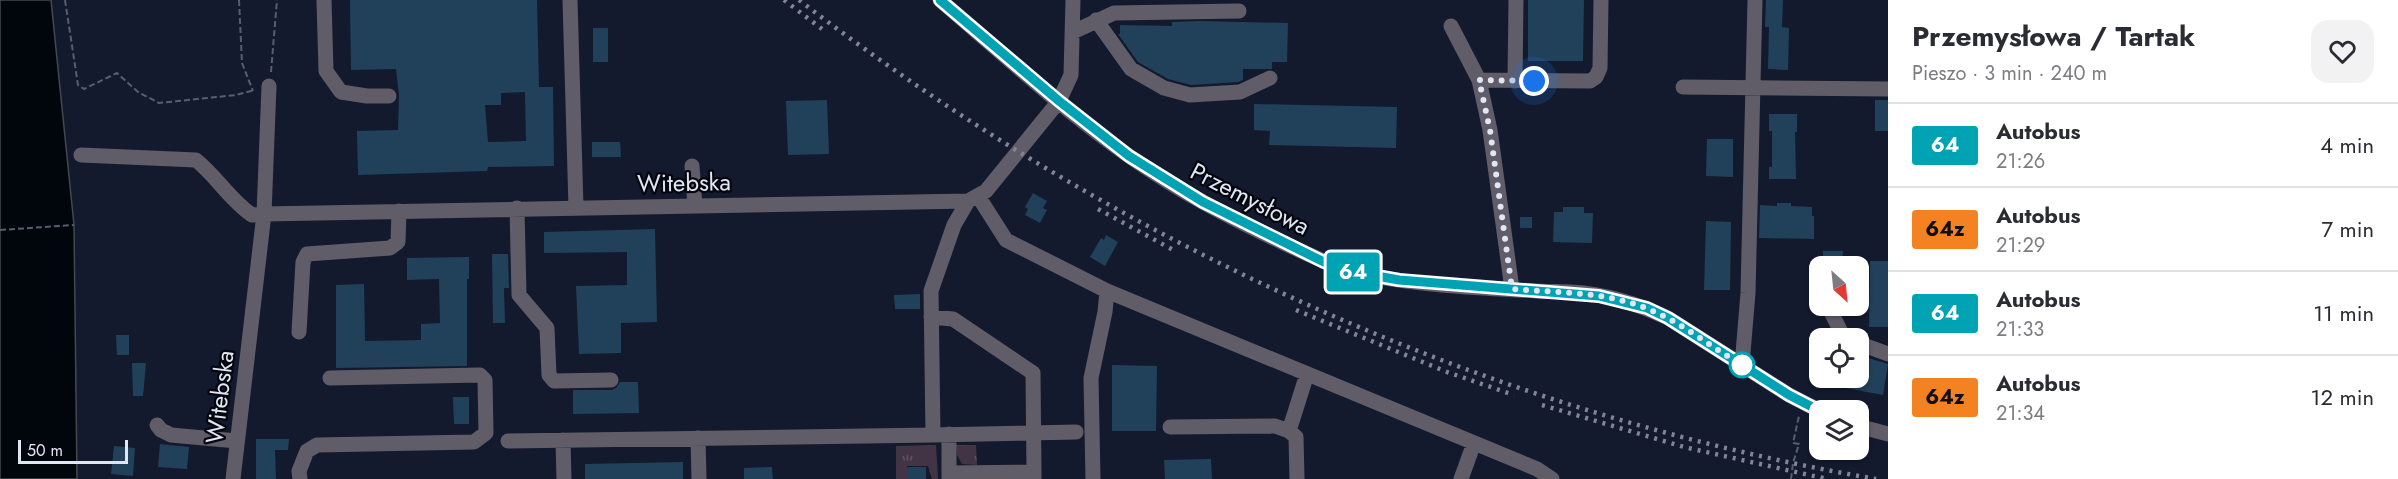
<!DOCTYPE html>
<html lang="pl">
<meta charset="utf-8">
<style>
:root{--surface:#fff;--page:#f2f2f3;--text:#2b2b33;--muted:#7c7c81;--line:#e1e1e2}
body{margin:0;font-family:Jost,sans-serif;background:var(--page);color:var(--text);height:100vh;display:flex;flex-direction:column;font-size:22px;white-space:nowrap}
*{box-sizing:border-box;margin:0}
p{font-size:20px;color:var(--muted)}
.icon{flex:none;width:33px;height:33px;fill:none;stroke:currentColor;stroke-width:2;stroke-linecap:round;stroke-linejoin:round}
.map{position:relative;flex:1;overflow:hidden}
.drawer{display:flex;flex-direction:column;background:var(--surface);width:510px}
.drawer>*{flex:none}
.badge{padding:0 12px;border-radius:4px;font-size:21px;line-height:39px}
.needle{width:39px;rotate:153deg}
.tools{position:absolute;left:1809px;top:256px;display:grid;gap:12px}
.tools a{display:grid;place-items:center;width:60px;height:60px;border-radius:12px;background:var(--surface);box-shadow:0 2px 4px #0004;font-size:30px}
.scale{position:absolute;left:18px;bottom:15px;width:110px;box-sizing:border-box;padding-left:6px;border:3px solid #e1e6f4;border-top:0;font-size:16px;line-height:21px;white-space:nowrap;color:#e1e6f4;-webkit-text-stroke:4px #04050d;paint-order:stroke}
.you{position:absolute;width:30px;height:30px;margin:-15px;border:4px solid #fff;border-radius:50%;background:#1a73e8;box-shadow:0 0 0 9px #1a73e833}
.map>.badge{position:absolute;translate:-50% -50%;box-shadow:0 0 0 3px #fff}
.round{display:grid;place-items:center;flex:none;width:63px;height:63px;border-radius:18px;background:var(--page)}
.headline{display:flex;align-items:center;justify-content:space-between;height:102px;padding:0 24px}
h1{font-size:28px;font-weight:700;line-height:45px}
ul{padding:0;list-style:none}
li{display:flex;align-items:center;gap:18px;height:84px;padding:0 24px;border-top:2px solid var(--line)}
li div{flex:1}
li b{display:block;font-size:22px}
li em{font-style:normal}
li .badge{min-width:66px;font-weight:700;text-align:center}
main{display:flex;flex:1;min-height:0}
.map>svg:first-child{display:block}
.grass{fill:url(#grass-tufts)}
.water{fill:#00060b;stroke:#444951;stroke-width:1.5}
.building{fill:#21415a;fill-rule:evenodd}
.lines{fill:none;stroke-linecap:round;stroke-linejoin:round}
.path{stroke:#575e6f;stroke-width:2;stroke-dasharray:6 3;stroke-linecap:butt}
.minor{stroke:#605d69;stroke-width:15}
.rail{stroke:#808696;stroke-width:4.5;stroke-dasharray:3 6;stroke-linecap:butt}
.line-casing{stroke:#fff;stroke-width:14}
.line{stroke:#00a3b4;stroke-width:9}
.walk{stroke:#e1e6f4;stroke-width:6;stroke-dasharray:0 10.8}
.stop-dot{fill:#fff;stroke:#00a3b4;stroke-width:3}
.labels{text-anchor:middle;stroke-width:4.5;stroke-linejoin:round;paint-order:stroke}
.street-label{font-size:24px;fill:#e1e6f4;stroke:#04050d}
</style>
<main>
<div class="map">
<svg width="1888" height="479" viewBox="0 0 1888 479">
<defs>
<pattern id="grass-tufts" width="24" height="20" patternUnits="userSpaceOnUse" patternTransform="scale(1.5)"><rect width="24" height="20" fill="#433445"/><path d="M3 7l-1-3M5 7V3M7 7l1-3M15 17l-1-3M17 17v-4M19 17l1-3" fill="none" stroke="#5e5160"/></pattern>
</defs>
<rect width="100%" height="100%" fill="#131a2d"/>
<path class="grass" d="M936 445 938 479H932L928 466H907V479H896V446Z
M956 445H976L977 465 962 464 957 455Z"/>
<path class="water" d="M0 0H51L74 225 77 479H0Z"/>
<path class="building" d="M350 0H537L539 87H553L554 166 488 167 487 171 358 175 357 131 398 130 399 95 396 69 351 70ZM525 92 526 141 488 142 485 105H501V93Z
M1528 0H1584L1583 61H1528Z
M1766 0H1783L1782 27 1789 28 1788 70 1768 69 1769 27H1765Z
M1200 21 1288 23 1287 62H1272V69H1243V80L1238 82 1191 85 1168 79 1138 62 1118 34H1120V25L1172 26V22Z
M593 28H608V62H593Z
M827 100 829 154 788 155 786 101Z
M1875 100H1888V131H1875Z
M1254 104 1397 107 1396 148 1269 145 1270 131 1254 130Z
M1769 114H1797V132H1795L1796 179H1769V167H1772V131H1769Z
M1707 139H1733V177L1706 176Z
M592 142H620L621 157H592Z
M1033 193 1047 201 1043 208 1047 210 1040 223 1025 215 1028 209 1025 207Z
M1777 203H1791V206L1812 207V216H1814V239L1759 238 1760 205 1777 206Z
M1563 207H1584V213H1593L1592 243 1553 242 1554 212H1563Z
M1520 217H1532V228H1520Z
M1706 221 1731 222 1730 290H1704Z
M655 229 657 322 621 323V353L579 354 576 286 627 285V252L544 253V232Z
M1106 235 1118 242 1105 266 1090 257 1101 238 1104 240Z
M1823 251H1843L1842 267H1823Z
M492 254H508L509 288H504L505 323H493Z
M469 257V279H467V366L336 368V285L364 284 365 341 421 340V324L440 323 439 279 407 280V258Z
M1870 261H1888V327H1869Z
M920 294V309H895L894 295Z
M116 335H129V355H117Z
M1858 355 1888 364 1883 395 1824 384 1825 378H1858Z
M132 363H146L143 396H133Z
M1112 365 1157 366 1156 431H1112Z
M620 382H638L639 413 573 414V390H612L616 388Z
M453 397H469V424H454Z
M256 439H289L288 450H275L276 479H256Z
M160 444 189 447 187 469 158 467Z
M114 446 135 448 133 476 111 474Z
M1211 459 1212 479H1165L1164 460Z
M683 462V479H585V464Z
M772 467 773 479H744V468Z
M907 467H926V479H907Z"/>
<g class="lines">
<path class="path" d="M65 0 78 85 84 89 117 73 138 92 159 103 236 95 255 90
M239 0 242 63 253 91
M271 72 277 0
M0 230 74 225
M1791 479 1793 463 1799 444 1793 443 1799 416"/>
<path class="minor" d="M324 0 326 71 341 92 367 96H389
M570 0 576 207
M940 0C1013 62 1085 131 1167 181 1200 202 1236 220 1271 237 1305 253 1336 269 1373 276 1426 286 1482 288 1536 291 1548 292 1560 291 1572 292 1605 294 1638 304 1668 318L1789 395 1820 411
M1096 20 1131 69 1164 88 1190 95 1240 92 1270 78
M1451 26 1479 80 1490 130 1512 289
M1073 32 1114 13 1239 11
M1479 80 1590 81 1596 77 1600 68 1601 0
M1515 81 1516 0
M1683 87 1888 89
M81 155 196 160C217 177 230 200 252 215L264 214 269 86
M692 166 695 206
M978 196 1006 240 1107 291 1537 469 1552 479
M517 208 519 295 547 328 549 375 554 381 611 380
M1828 306 1842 334 1849 339
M931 317 953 319 1033 373 1034 472
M299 332 303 262 307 254 390 248 398 242 399 211
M1858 343 1888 354
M1742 365 1748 293 1755 0
M157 425 161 430 171 435 237 441
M1858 426 1888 434
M1170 427 1275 426 1289 431 1296 437 1297 479
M1289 431 1307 374
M949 434V479
M933 435 1076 432
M698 438 699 479
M563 440 564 479
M508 441 933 435 931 291 954 225 968 201
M949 473 1034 472V479
M233 479 264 214 968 201 986 191 1059 101 1071 75 1073 0
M300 479 299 471 307 451 317 445 474 442 486 433 485 380 480 375 330 378
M1093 479 1091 378 1105 312 1107 291
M1461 479 1474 443"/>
<path class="rail" d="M784 0 822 29
M799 0C1113 242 1485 412 1876 479
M1098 209 1177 252
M1296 310 1447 372 1514 395
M1542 405 1684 447 1827 479"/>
</g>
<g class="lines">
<defs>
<path id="line" d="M940 0 1059 101 1129 156 1203 202 1324 262 1349 271 1399 280 1599 296 1647 308 1668 318 1789 395 1820 411"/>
</defs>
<use href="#line" class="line-casing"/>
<use href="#line" class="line"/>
<path class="walk" d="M1534 81 1479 80 1490 130 1512 289C1558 293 1604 291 1648 309 1681 322 1711 347 1742 365"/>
</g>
<circle class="stop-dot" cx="1742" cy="365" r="12"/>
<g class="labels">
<g class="street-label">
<text transform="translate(684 183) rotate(-1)" y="8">Witebska</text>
<text transform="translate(1250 199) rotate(27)" y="8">Przemysłowa</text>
<text transform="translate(220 397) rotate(-83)" y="8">Witebska</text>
</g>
</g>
</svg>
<div class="tools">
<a><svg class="needle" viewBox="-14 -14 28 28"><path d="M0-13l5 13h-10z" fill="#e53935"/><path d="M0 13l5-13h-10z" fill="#7c7c81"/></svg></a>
<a><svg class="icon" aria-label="locate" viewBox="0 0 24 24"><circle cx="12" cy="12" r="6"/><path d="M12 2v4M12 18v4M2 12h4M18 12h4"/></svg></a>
<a><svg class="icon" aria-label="layers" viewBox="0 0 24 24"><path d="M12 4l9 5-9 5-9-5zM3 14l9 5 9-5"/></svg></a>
</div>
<div class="scale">50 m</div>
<div class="you" style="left:1534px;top:81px"></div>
<b class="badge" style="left:1353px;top:272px;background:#00a3b4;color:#fff">64</b>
</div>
<section class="drawer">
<div class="headline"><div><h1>Przemysłowa / Tartak</h1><p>Pieszo · 3 min · 240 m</p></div><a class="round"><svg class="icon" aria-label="heart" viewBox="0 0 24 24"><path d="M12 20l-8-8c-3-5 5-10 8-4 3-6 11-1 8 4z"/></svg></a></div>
<ul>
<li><span class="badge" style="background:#00a3b4;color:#fff">64</span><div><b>Autobus</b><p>21:26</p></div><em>4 min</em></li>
<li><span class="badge" style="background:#f58220;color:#111">64z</span><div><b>Autobus</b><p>21:29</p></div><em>7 min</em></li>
<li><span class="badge" style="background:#00a3b4;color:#fff">64</span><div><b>Autobus</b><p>21:33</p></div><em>11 min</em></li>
<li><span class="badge" style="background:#f58220;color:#111">64z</span><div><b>Autobus</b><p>21:34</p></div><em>12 min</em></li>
</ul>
</section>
</main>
